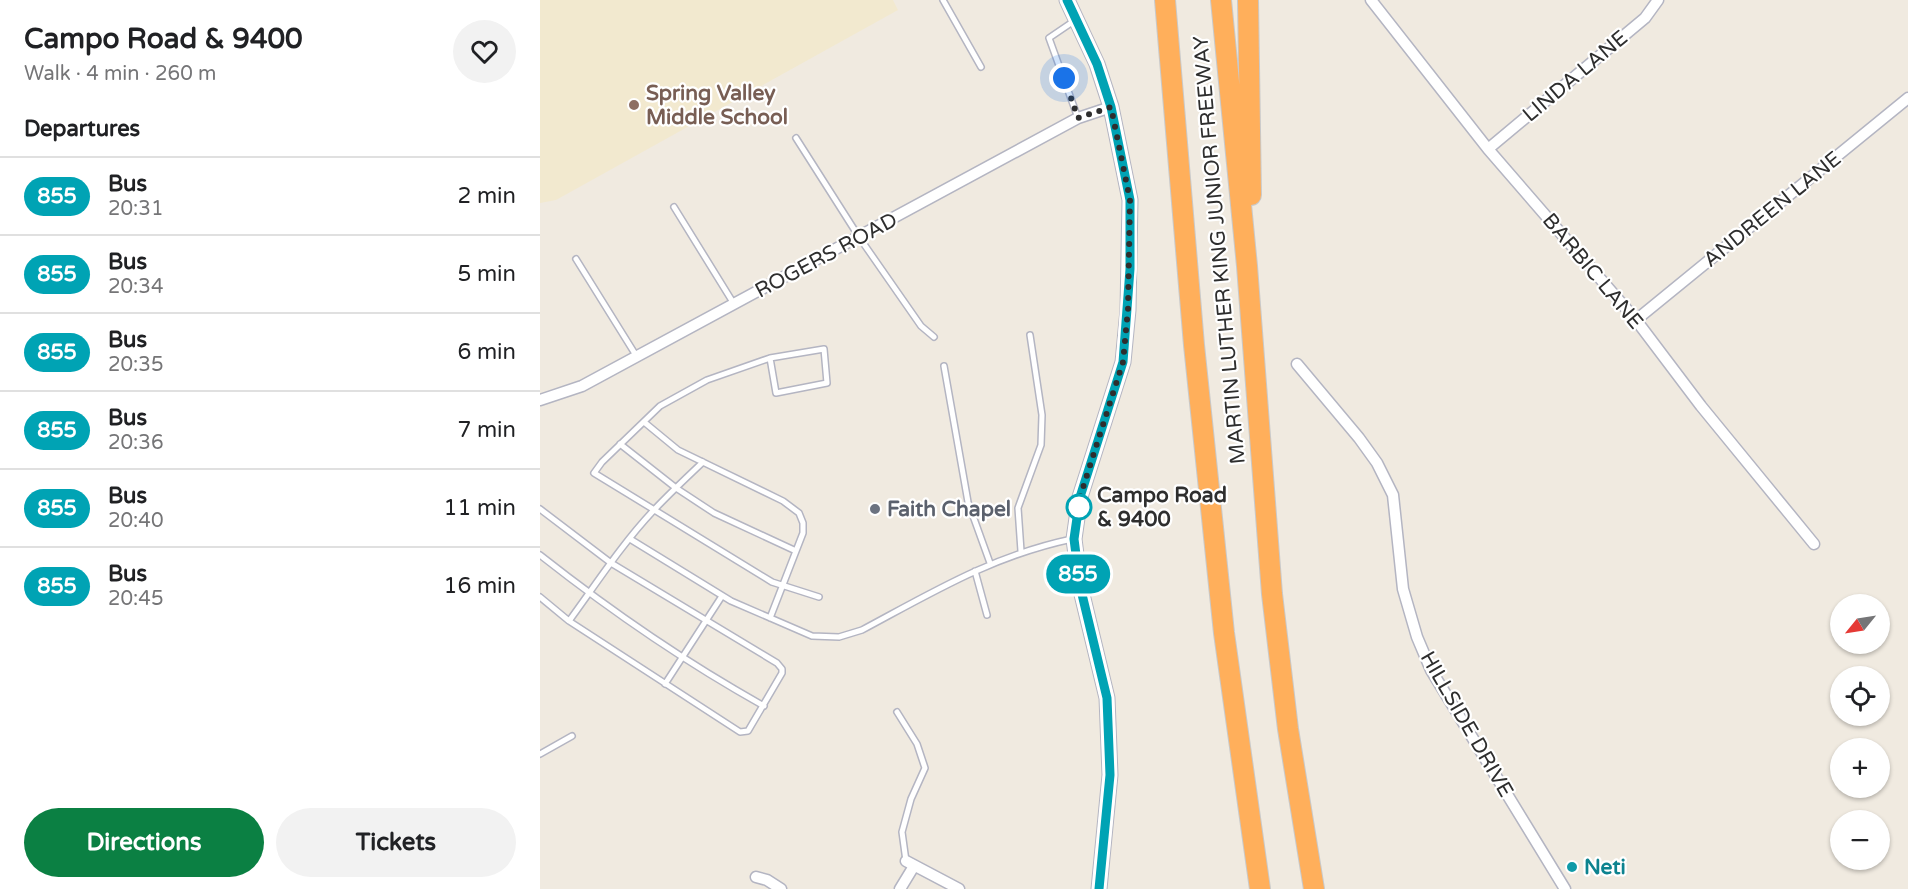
<!DOCTYPE html>
<meta charset="utf-8">
<style>
:root{--surface:#fff;--page:#f2f2f2;--text:#202124;--muted:#757577;--line:#e0e0e0;--accent:#0b8043}
body{margin:0;font-family:"Varela Round",sans-serif;background:var(--page);color:var(--text);height:100vh;display:flex;flex-direction:column;font-size:22px;white-space:nowrap}
*{box-sizing:border-box;margin:0}
p{font-size:20px;color:var(--muted)}
.icon{flex:none;width:33px;height:33px;fill:none;stroke:currentColor;stroke-width:2;stroke-linecap:round;stroke-linejoin:round}
.map{position:relative;flex:1;overflow:hidden}
.panel{display:flex;flex-direction:column;background:var(--surface);width:540px}
.panel>*{flex:none}
.badge{padding:0 12px;border-radius:20px;font-size:21px;line-height:39px}
.needle{width:39px;rotate:240deg}
.tools{position:absolute;left:1290px;top:594px;display:grid;gap:12px}
.tools a{display:grid;place-items:center;width:60px;height:60px;border-radius:50%;background:var(--surface);box-shadow:0 2px 4px #0004;font-size:30px}
.you{position:absolute;width:30px;height:30px;margin:-15px;border:4px solid #fff;border-radius:50%;background:#1a73e8;box-shadow:0 0 0 9px #1a73e833}
.map>.badge{position:absolute;translate:-50% -50%;box-shadow:0 0 0 3px #fff}
h2{padding:0 24px;font-size:22px;line-height:54px}
.round{display:grid;place-items:center;flex:none;width:63px;height:63px;border-radius:32px;background:var(--page)}
.summary{display:flex;align-items:center;justify-content:space-between;height:102px;padding:0 24px}
h1{font-size:28px;font-weight:800;line-height:45px}
.cta{display:flex;gap:12px;margin-top:auto;padding:12px 24px}
.cta a{flex:1;height:69px;border-radius:36px;background:var(--accent);color:#fff;font-size:24px;font-weight:800;line-height:69px;text-align:center}
.cta a+a{background:var(--page);color:var(--text)}
ul{padding:0;list-style:none}
li{display:flex;align-items:center;gap:18px;height:78px;padding:0 24px;border-top:2px solid var(--line)}
li div{flex:1}
li b{display:block;font-size:22px}
li em{font-style:normal}
li .badge{min-width:66px;font-weight:700;text-align:center}
main{display:flex;flex:1;min-height:0}
.map>svg:first-child{display:block}
.education{fill:#f2e9cf}
.lines{fill:none;stroke-linecap:round;stroke-linejoin:round}
.lane-casing{stroke:#b4b5c2;stroke-width:8}
.street-casing{stroke:#b4b5c2;stroke-width:13}
.secondary-casing{stroke:#b4b5c2;stroke-width:17}
.highway-casing{stroke:#c9c9c9;stroke-width:22}
.lane{stroke:#fff;stroke-width:5}
.street{stroke:#fff;stroke-width:10}
.secondary{stroke:#fff;stroke-width:15}
.highway{stroke:#ffaf5b;stroke-width:20}
.line-casing{stroke:#fff;stroke-width:14}
.line{stroke:#00a3b4;stroke-width:9}
.walk{stroke:#2e2e2e;stroke-width:6;stroke-dasharray:0 10.8}
.education-dot{fill:#8d6e63;stroke:#fff;stroke-width:2}
.stop-dot{fill:#fff;stroke:#00a3b4;stroke-width:3}
.worship-dot{fill:#6b7280;stroke:#fff;stroke-width:2}
.culture-dot{fill:#0f9aa8;stroke:#fff;stroke-width:2}
.labels{text-anchor:middle;stroke-width:4.5;stroke-linejoin:round;paint-order:stroke}
.street-label{font-size:21px;fill:#2e2e2e;stroke:#fff}
.education-label{font-size:21px;font-weight:bold;fill:#785e54;stroke:#fff;text-anchor:start}
.stop-label{font-size:21px;font-weight:bold;fill:#2e2e2e;stroke:#fff;text-anchor:start}
.worship-label{font-size:21px;font-weight:bold;fill:#5b616d;stroke:#fff;text-anchor:start}
.culture-label{font-size:21px;font-weight:bold;fill:#0d838f;stroke:#fff;text-anchor:start}
</style>
<main>
<section class="panel">
<div class="summary"><div><h1>Campo Road &amp; 9400</h1><p>Walk · 4 min · 260 m</p></div><a class="round"><svg class="icon" aria-label="heart" viewBox="0 0 24 24"><path d="M12 20l-8-8c-3-5 5-10 8-4 3-6 11-1 8 4z"/></svg></a></div>
<h2>Departures</h2>
<ul>
<li><span class="badge" style="background:#00a3b4;color:#fff">855</span><div><b>Bus</b><p>20:31</p></div><em>2 min</em></li>
<li><span class="badge" style="background:#00a3b4;color:#fff">855</span><div><b>Bus</b><p>20:34</p></div><em>5 min</em></li>
<li><span class="badge" style="background:#00a3b4;color:#fff">855</span><div><b>Bus</b><p>20:35</p></div><em>6 min</em></li>
<li><span class="badge" style="background:#00a3b4;color:#fff">855</span><div><b>Bus</b><p>20:36</p></div><em>7 min</em></li>
<li><span class="badge" style="background:#00a3b4;color:#fff">855</span><div><b>Bus</b><p>20:40</p></div><em>11 min</em></li>
<li><span class="badge" style="background:#00a3b4;color:#fff">855</span><div><b>Bus</b><p>20:45</p></div><em>16 min</em></li>
</ul>
<div class="cta"><a>Directions</a><a>Tickets</a></div>
</section>
<div class="map">
<svg width="1368" height="889" viewBox="0 0 1368 889">
<rect width="100%" height="100%" fill="#f0eae0"/>
<path class="education" d="M0 0H353L358 10 16 200 0 203Z"/>
<g class="lines">
<defs>
<path id="lane" d="M403 0 441 67
M534 21 509 38 538 118
M256 138 319 237 381 326 394 337
M134 207 194 304
M36 259 97 357
M284 349 287 383 236 393 230 358Z
M230 358 167 380 120 406 62 462 54 473 232 582 279 597
M404 366 428 502 450 563
M104 422 138 450 243 501 259 513 263 523V533L230 618
M80 444 136 488 174 513 256 551
M0 509 71 563 237 663 242 669V673L208 731 200 732 29 621C56 584 82 544 113 511 129 494 146 478 163 462
M90 539 191 601 272 636 299 637 322 630C393 592 452 556 532 539
M481 551 478 508 501 445 502 415 490 335
M0 555C71 611 145 662 224 706
M435 571 447 615
M0 597 29 621
M125 684 182 596
M357 712 377 744 385 768 371 799 362 832 366 861
M0 754 32 736"/>
<path id="street" d="M831 0 948 149 1096 320 1161 406 1274 544
M948 149 1105 18 1118 0
M1096 320 1368 98
M757 364 819 438 837 463 853 495 863 589 877 637 891 670 1025 889
M0 400 42 386 538 118 571 107
M366 861 419 889
M216 877 227 880 241 889
M360 889 374 866"/>
<path id="secondary" d="M527 0 557 64 571 107 590 200 588 310 583 362 540 497 534 539 540 586 567 698 570 775 559 889"/>
<path id="highway" d="M625 0 654 345 684 633 720 889
M681 0 707 266 732 594 748 729 774 889
M708 0 711 195"/>
</defs>
<use href="#lane" class="lane-casing"/>
<use href="#street" class="street-casing"/>
<use href="#secondary" class="secondary-casing"/>
<use href="#highway" class="highway-casing"/>
<use href="#lane" class="lane"/>
<use href="#street" class="street"/>
<use href="#secondary" class="secondary"/>
<use href="#highway" class="highway"/>
</g>
<g class="lines">
<defs>
<path id="line" d="M527 0 557 64 571 107 590 200V269L583 362 540 497 534 539 540 586 567 698 570 775 559 889"/>
</defs>
<use href="#line" class="line-casing"/>
<use href="#line" class="line"/>
<path class="walk" d="M524 78 538 118 571 107 590 200 588 309 583 362 540 497 538 512 539 507"/>
</g>
<circle class="education-dot" cx="94" cy="105" r="6"/>
<circle class="stop-dot" cx="539" cy="507" r="12"/>
<circle class="worship-dot" cx="335" cy="509" r="6"/>
<circle class="culture-dot" cx="1032" cy="867" r="6"/>
<g class="labels">
<g class="street-label">
<text transform="translate(1035 76) rotate(-40)" y="7">LINDA LANE</text>
<text transform="translate(1232 209) rotate(-39)" y="7">ANDREEN LANE</text>
<text transform="translate(679 250) rotate(-95)" y="7">MARTIN LUTHER KING JUNIOR FREEWAY</text>
<text transform="translate(286 255) rotate(-28)" y="7">ROGERS ROAD</text>
<text transform="translate(1053 271) rotate(50)" y="7">BARBIC LANE</text>
<text transform="translate(927 724) rotate(60)" y="7">HILLSIDE DRIVE</text>
</g>
<g class="education-label">
<text x="106" y="100">Spring Valley<tspan x="106" dy="24">Middle School</tspan></text>
</g>
<g class="stop-label">
<text x="557" y="502">Campo Road<tspan x="557" dy="24">&amp; 9400</tspan></text>
</g>
<g class="worship-label">
<text x="347" y="516">Faith Chapel</text>
</g>
<g class="culture-label">
<text x="1044" y="874">Neti</text>
</g>
</g>
</svg>
<div class="tools">
<a><svg class="needle" viewBox="-14 -14 28 28"><path d="M0-13l5 13h-10z" fill="#e53935"/><path d="M0 13l5-13h-10z" fill="#757577"/></svg></a>
<a><svg class="icon" aria-label="locate" viewBox="0 0 24 24"><circle cx="12" cy="12" r="6"/><path d="M12 2v4M12 18v4M2 12h4M18 12h4"/></svg></a>
<a>+</a>
<a>−</a>
</div>
<div class="you" style="left:524px;top:78px"></div>
<b class="badge" style="left:538px;top:574px;background:#00a3b4;color:#fff">855</b>
</div>
</main>
